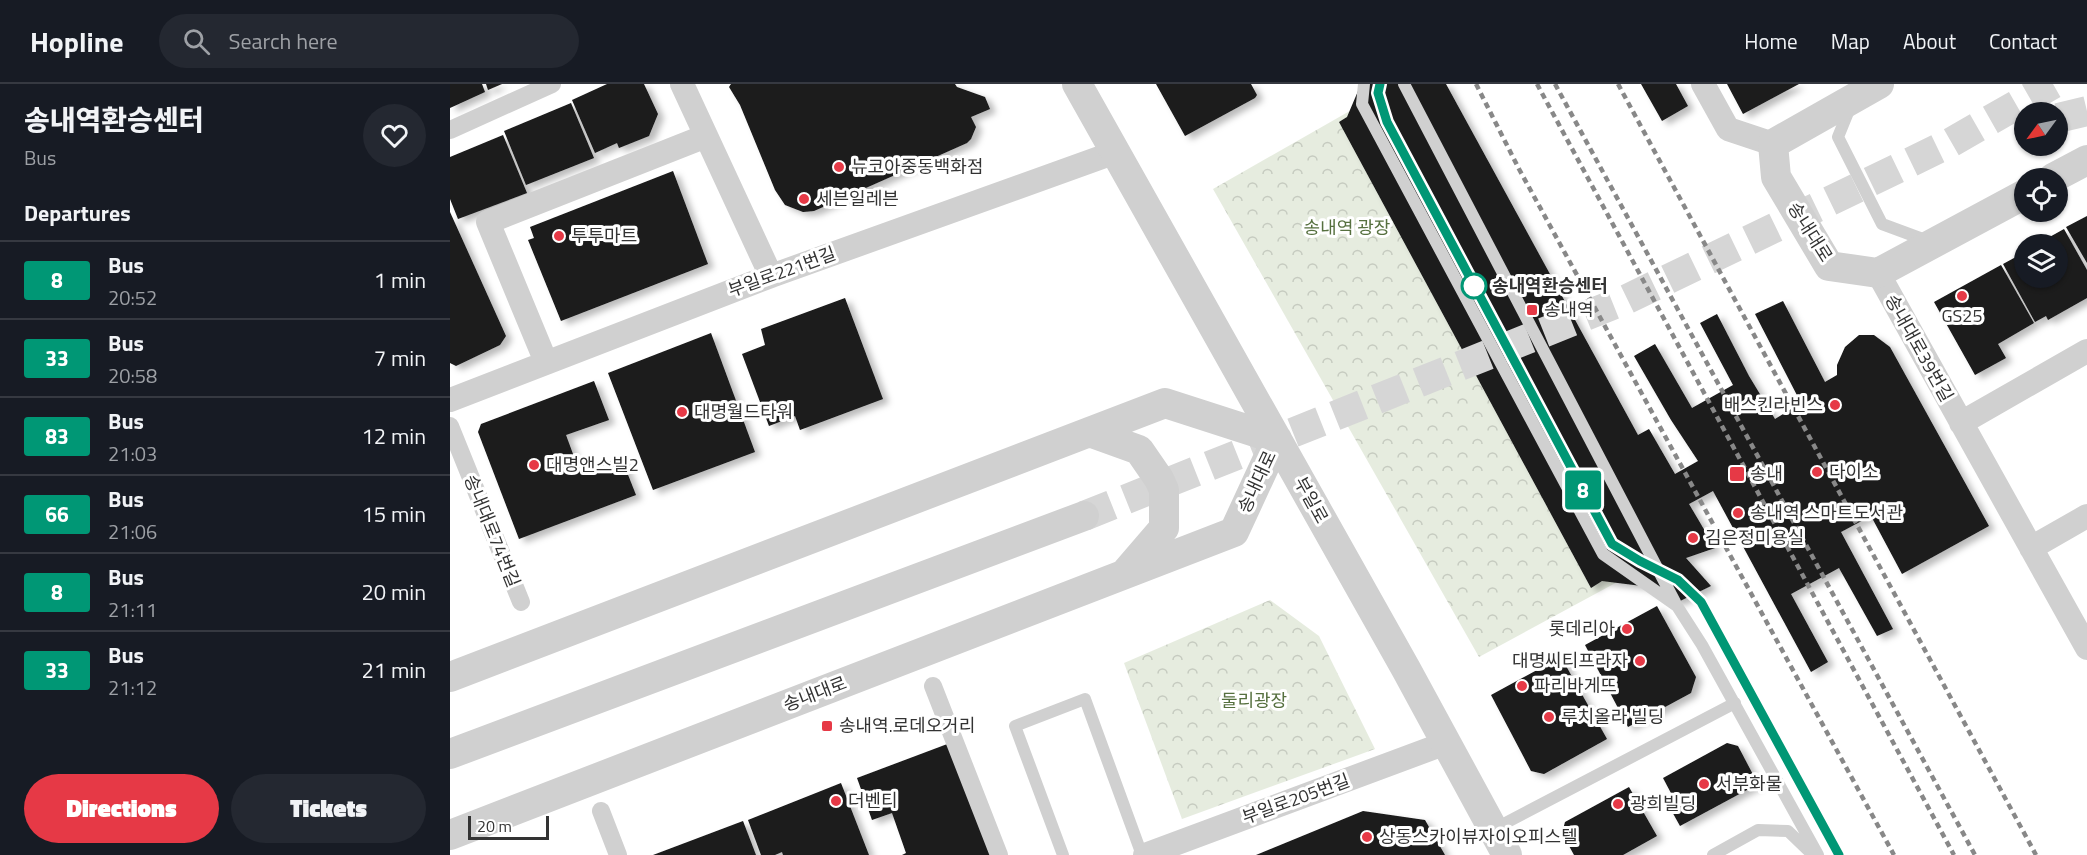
<!DOCTYPE html>
<meta charset="utf-8">
<style>
:root{--surface:#171b24;--page:#242831;--text:#f1f3f6;--muted:#9ea1a6;--line:#363941;--accent:#e63946}
body{margin:0;font-family:"Titillium Web","Noto Sans KR",sans-serif;background:var(--page);color:var(--text);height:100vh;display:flex;flex-direction:column;font-size:22px;white-space:nowrap}
*{box-sizing:border-box;margin:0}
p{font-size:20px;color:var(--muted)}
.icon{flex:none;width:33px;height:33px;fill:none;stroke:currentColor;stroke-width:2;stroke-linecap:round;stroke-linejoin:round}
.map{position:relative;flex:1;overflow:hidden}
.side{display:flex;flex-direction:column;background:var(--surface);width:450px}
.side>*{flex:none}
.badge{padding:0 12px;border-radius:4px;font-size:21px;line-height:39px}
.needle{width:39px;rotate:237deg}
.buttons{position:absolute;left:1564px;top:18px;display:grid;gap:12px}
.buttons a{display:grid;place-items:center;width:54px;height:54px;border-radius:50%;background:var(--surface);box-shadow:0 2px 4px #0004;font-size:30px}
.scale{position:absolute;left:18px;bottom:15px;width:81px;box-sizing:border-box;padding-left:6px;border:3px solid #333;border-top:0;font-size:16px;line-height:21px;white-space:nowrap;color:#333;-webkit-text-stroke:4px #fff;paint-order:stroke}
.map>.badge{position:absolute;translate:-50% -50%;box-shadow:0 0 0 3px #fff}
h2{padding:0 24px;font-size:22px;line-height:54px}
.round{display:grid;place-items:center;flex:none;width:63px;height:63px;border-radius:32px;background:var(--page)}
.summary{display:flex;align-items:center;justify-content:space-between;height:102px;padding:0 24px}
h1{font-size:28px;font-weight:800;line-height:45px}
.cta{display:flex;gap:12px;margin-top:auto;padding:12px 24px}
.cta a{flex:1;height:69px;border-radius:36px;background:var(--accent);color:#fff;font-size:24px;font-weight:800;line-height:69px;text-align:center}
.cta a+a{background:var(--page);color:var(--text)}
ul{padding:0;list-style:none}
li{display:flex;align-items:center;gap:18px;height:78px;padding:0 24px;border-top:2px solid var(--line)}
li div{flex:1}
li b{display:block;font-size:22px}
li em{font-style:normal}
li .badge{min-width:66px;font-weight:700;text-align:center}
header{display:flex;align-items:center;gap:36px;box-sizing:border-box;height:84px;padding:0 30px;background:var(--surface);border-bottom:2px solid var(--line)}
header strong{font-size:28px}
nav{display:flex;gap:33px;margin-inline-start:auto;font-size:21px}
.search{width:420px;height:54px;background:var(--page);display:flex;align-items:center;gap:15px;box-sizing:border-box;padding:0 21px;border-radius:33px;color:var(--muted);font-size:22px}
main{display:flex;flex:1;min-height:0}
.map>svg:first-child{display:block}
.park{fill:url(#park-crowns)}
.building{fill:#1a1a1a;filter:url(#shadow)}
.lines{fill:none;stroke-linecap:round;stroke-linejoin:round}
.tertiary-tunnel{stroke:#d6d6d6;stroke-width:30;stroke-dasharray:30 15;stroke-linecap:butt}
.service{stroke:#d0d0d0;stroke-width:12}
.pedestrian{stroke:#d0d0d0;stroke-width:18}
.minor{stroke:#d0d0d0;stroke-width:24}
.tertiary{stroke:#d0d0d0;stroke-width:30}
.rail{stroke:#888;stroke-width:4.5;stroke-dasharray:6 4.5;stroke-linecap:butt}
.service-bridge{stroke:#d0d0d0;stroke-width:12}
.line-casing{stroke:#fff;stroke-width:14}
.line{stroke:#009775;stroke-width:9}
.poi-dot{fill:#e63946;stroke:#fff;stroke-width:2}
.stop-dot{fill:#fff;stroke:#009775;stroke-width:3}
.labels{text-anchor:middle;stroke-width:6;stroke-linejoin:round;paint-order:stroke}
.poi-label{font-size:18px;fill:#333;stroke:#fff;text-anchor:start}
.park-label{font-size:18px;fill:#56703f;stroke:#fff}
.street-label{font-size:18px;fill:#333;stroke:#fff}
.stop-label{font-size:18px;font-weight:bold;fill:#333;stroke:#fff;text-anchor:start}
</style>
<header>
<strong>Hopline</strong>
<div class="search"><svg class="icon" aria-label="search" viewBox="0 0 24 24"><circle cx="10" cy="10" r="6"/><path d="M15 15l6 6"/></svg>Search here</div>
<nav><a>Home</a><a>Map</a><a>About</a><a>Contact</a></nav>
</header>
<main>
<section class="side">
<div class="summary"><div><h1>송내역환승센터</h1><p>Bus</p></div><a class="round"><svg class="icon" aria-label="heart" viewBox="0 0 24 24"><path d="M12 20l-8-8c-3-5 5-10 8-4 3-6 11-1 8 4z"/></svg></a></div>
<h2>Departures</h2>
<ul>
<li><span class="badge" style="background:#009775;color:#fff">8</span><div><b>Bus</b><p>20:52</p></div><em>1 min</em></li>
<li><span class="badge" style="background:#009775;color:#fff">33</span><div><b>Bus</b><p>20:58</p></div><em>7 min</em></li>
<li><span class="badge" style="background:#009775;color:#fff">83</span><div><b>Bus</b><p>21:03</p></div><em>12 min</em></li>
<li><span class="badge" style="background:#009775;color:#fff">66</span><div><b>Bus</b><p>21:06</p></div><em>15 min</em></li>
<li><span class="badge" style="background:#009775;color:#fff">8</span><div><b>Bus</b><p>21:11</p></div><em>20 min</em></li>
<li><span class="badge" style="background:#009775;color:#fff">33</span><div><b>Bus</b><p>21:12</p></div><em>21 min</em></li>
</ul>
<div class="cta"><a>Directions</a><a>Tickets</a></div>
</section>
<div class="map">
<svg width="1637" height="771" viewBox="0 0 1637 771">
<defs>
<pattern id="park-crowns" width="20" height="18" patternUnits="userSpaceOnUse" patternTransform="scale(1.5)"><rect width="20" height="18" fill="#e6ecdf"/><path d="M2 6a3 3 0 1 1 6 0M12 15a3 3 0 1 1 6 0" fill="none" stroke="#c6cbc0"/></pattern>
<filter id="shadow"><feDropShadow dx="6" dy="4" stdDeviation="3" flood-color="#0004"/></filter>
</defs>
<rect width="100%" height="100%" fill="#fff"/>
<path class="park" d="M912 20 1184 489 1029 573 763 105Z
M820 516 869 552 925 665 732 735 674 579Z"/>
<path class="building" d="M0 0H32L35 8 0 24Z
M36 0H52L38 6Z
M157 0H194L208 30 199 52 169 64 167 59 145 69 122 16Z
M281 0H505L507 3 535 13 540 25 521 33 526 43 521 55 517 59 364 127 353 128 335 121 325 106 290 21 279 3Z
M706 0H801L807 11 805 14 735 52Z
M911 0H996L1188 351 1199 345 1225 390 1248 377 1221 336 1184 272 1205 260 1242 324 1283 301 1250 239 1267 230 1299 292 1325 335 1351 319 1305 230 1333 217 1375 298 1387 291V281L1395 263 1409 251H1424L1440 263 1539 442 1452 490 1421 432 1391 448 1443 545 1427 552 1389 484 1341 510 1378 578 1361 588 1263 407 1239 420 1265 464 1236 474 1261 502 1228 518 1192 502 1152 497 1141 504 889 38 897 33Z
M1191 0H1226L1238 22 1212 37Z
M1277 0H1349L1293 30Z
M121 19 144 74 76 101 54 47Z
M53 51 77 109 8 135 0 115V73Z
M223 87 258 180 111 237 78 156 84 154 80 143Z
M0 128 56 252 50 261 6 282 0 279Z
M1637 132V179L1616 143Z
M1614 145 1637 186V214L1598 236 1596 232 1585 238 1553 180 1575 168V194H1608V160H1587Z
M1551 181 1584 239 1548 260 1556 274 1525 291 1484 218Z
M395 214 433 315 350 346 345 332 319 342 292 270 315 261 311 245Z
M261 249 305 368 203 406 158 289Z
M144 297 159 336 116 351 130 389 171 373 186 411 69 455 28 348 31 340Z
M1207 522 1246 593 1241 609 1178 643 1135 561Z
M1111 573 1157 655 1094 690 1081 687 1041 611Z
M500 659 544 771H452L456 769 442 729 422 736 407 694Z
M1277 659 1288 662 1308 700 1230 742 1215 715 1222 711 1213 694Z
M391 699 419 771H333L332 768 325 771H311L298 736Z
M1179 703 1207 752 1173 771H1124L1112 749 1115 738Z
M913 727 975 736 995 771H806Z
M293 737 306 771H203Z"/>
<g class="lines">
<path class="tertiary-tunnel" d="M1608 34 1637 27
M634 432 1175 216 1500 59 1603 0"/>
<path class="service" d="M914 0 912 20 1153 470 1227 522 1252 561 1368 771
M930 0 928 9 937 38 1048 247
M954 0 1225 518
M1401 21 1388 53 1432 140 1478 157
M1044 745 1285 619
M613 771 565 642 635 615 692 771
M1263 771 1308 746 1338 747 1363 771"/>
<path class="pedestrian" d="M0 46 102 0
M0 342 71 518
M483 602 549 771
M151 727 168 771"/>
<path class="minor" d="M232 0 321 192
M1253 0 1278 45 1323 60
M1428 189 1637 564
M96 278 38 138 256 52
M0 316 321 192 666 68
M1511 339 1637 267
M1581 464 1637 432
M695 771 996 659"/>
<path class="tertiary" d="M627 0 956 585 1057 771
M1429 0 1323 60 1326 93 1379 182 1428 189 1575 110
M1603 94 1637 76
M639 348 689 366 709 395 714 406V444L677 487
M0 593 715 319 827 355
M0 670 634 432
M0 751 784 448 827 355"/>
<path class="rail" d="M1026 0 1069 85 1444 771
M1087 0 1504 771
M1105 0 1525 771
M1168 0 1586 771"/>
<path class="service-bridge" d="M1048 247 1162 460 1190 477 1229 496 1251 518 1389 771"/>
</g>
<g class="lines">
<defs>
<path id="line" d="M930 0 928 9 937 38 1162 460 1190 477 1228 496 1251 518 1389 771"/>
</defs>
<use href="#line" class="line-casing"/>
<use href="#line" class="line"/>
</g>
<g class="poi-dot">
<circle cx="389" cy="83" r="6"/>
<circle cx="354" cy="115" r="6"/>
<circle cx="109" cy="152" r="6"/>
<circle cx="1512" cy="212" r="6"/>
<rect x="1076" y="220" width="12" height="12" rx="3"/>
<circle cx="1385" cy="321" r="6"/>
<circle cx="232" cy="328" r="6"/>
<circle cx="84" cy="381" r="6"/>
<circle cx="1367" cy="388" r="6"/>
<rect x="1279" y="382" width="16" height="16" rx="3"/>
<circle cx="1288" cy="429" r="6"/>
<circle cx="1243" cy="454" r="6"/>
<circle cx="1177" cy="545" r="6"/>
<circle cx="1190" cy="577" r="6"/>
<circle cx="1072" cy="602" r="6"/>
<circle cx="1099" cy="633" r="6"/>
<rect x="371" y="636" width="12" height="12" rx="3"/>
<circle cx="1254" cy="700" r="6"/>
<circle cx="386" cy="717" r="6"/>
<circle cx="1168" cy="720" r="6"/>
<circle cx="917" cy="753" r="6"/>
</g>
<circle class="stop-dot" cx="1024" cy="202" r="12"/>
<g class="labels">
<g class="poi-label">
<text x="401" y="89">뉴코아중동백화점</text>
<text x="366" y="121">세븐일레븐</text>
<text x="121" y="158">투투마트</text>
<text x="1094" y="232">송내역</text>
<text x="1512" y="238" text-anchor="middle">GS25</text>
<text x="1373" y="327" text-anchor="end">배스킨라빈스</text>
<text x="244" y="334">대명월드타워</text>
<text x="96" y="387">대명앤스빌2</text>
<text x="1379" y="394">다이소</text>
<text x="1300" y="396">송내</text>
<text x="1300" y="435">송내역 스마트도서관</text>
<text x="1255" y="460">김은정미용실</text>
<text x="1165" y="551" text-anchor="end">롯데리아</text>
<text x="1178" y="583" text-anchor="end">대명씨티프라자</text>
<text x="1084" y="608">파리바게뜨</text>
<text x="1111" y="639">루치올라 빌딩</text>
<text x="389" y="648">송내역.로데오거리</text>
<text x="1266" y="706">서부화물</text>
<text x="398" y="723">더벤티</text>
<text x="1180" y="726">광희빌딩</text>
<text x="929" y="759">상동스카이뷰자이오피스텔</text>
</g>
<g class="park-label">
<text x="897" y="150">송내역 광장</text>
<text x="804" y="623">둘리광장</text>
</g>
<g class="street-label">
<text transform="translate(1360 148) rotate(58)" y="6">송내대로</text>
<text transform="translate(332 188) rotate(-20)" y="6">부일로221번길</text>
<text transform="translate(1469 264) rotate(61)" y="6">송내대로39번길</text>
<text transform="translate(807 398) rotate(-65)" y="6">송내대로</text>
<text transform="translate(861 416) rotate(61)" y="6">부일로</text>
<text transform="translate(42 447) rotate(68)" y="6">송내대로74번길</text>
<text transform="translate(365 610) rotate(-21)" y="6">송내대로</text>
<text transform="translate(846 715) rotate(-20)" y="6">부일로205번길</text>
</g>
<g class="stop-label">
<text x="1042" y="208">송내역환승센터</text>
</g>
</g>
</svg>
<div class="buttons">
<a><svg class="needle" viewBox="-14 -14 28 28"><path d="M0-13l5 13h-10z" fill="#e53935"/><path d="M0 13l5-13h-10z" fill="#9ea1a6"/></svg></a>
<a><svg class="icon" aria-label="locate" viewBox="0 0 24 24"><circle cx="12" cy="12" r="6"/><path d="M12 2v4M12 18v4M2 12h4M18 12h4"/></svg></a>
<a><svg class="icon" aria-label="layers" viewBox="0 0 24 24"><path d="M12 4l9 5-9 5-9-5zM3 14l9 5 9-5"/></svg></a>
</div>
<div class="scale">20 m</div>
<b class="badge" style="left:1133px;top:406px;background:#009775;color:#fff">8</b>
</div>
</main>
